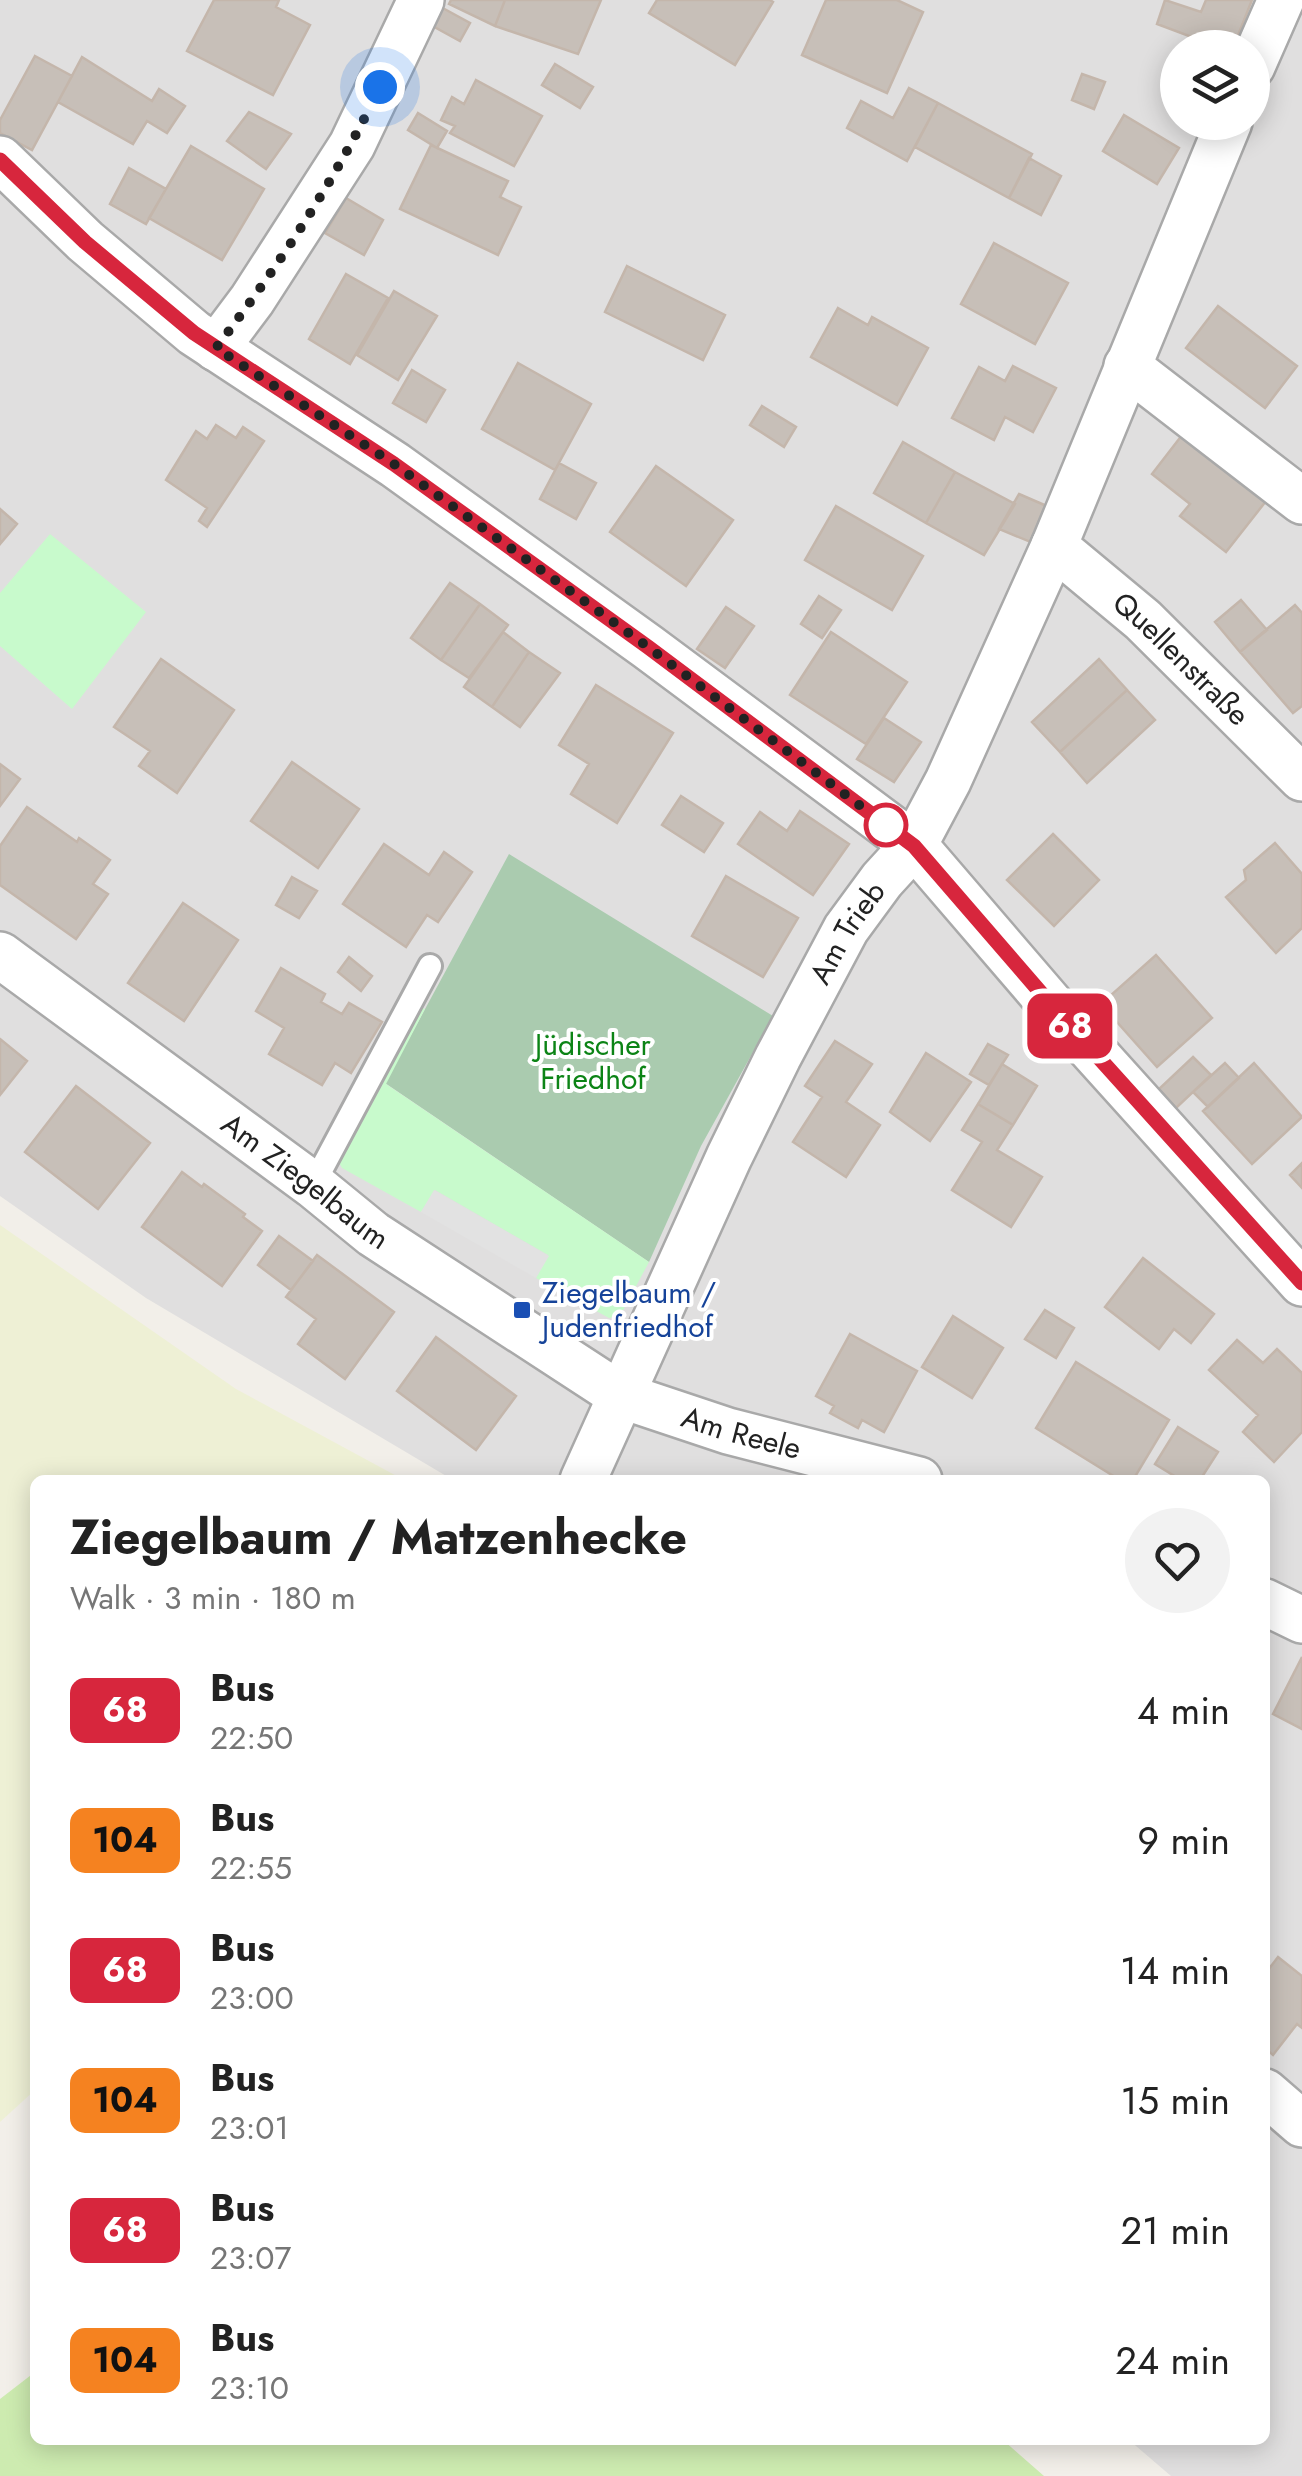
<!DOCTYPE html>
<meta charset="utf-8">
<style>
:root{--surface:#fff;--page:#f2f2f2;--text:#222;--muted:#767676}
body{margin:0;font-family:Jost,sans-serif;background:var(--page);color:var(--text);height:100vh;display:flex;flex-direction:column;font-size:38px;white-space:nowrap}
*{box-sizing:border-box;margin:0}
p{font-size:32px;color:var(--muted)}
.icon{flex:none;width:55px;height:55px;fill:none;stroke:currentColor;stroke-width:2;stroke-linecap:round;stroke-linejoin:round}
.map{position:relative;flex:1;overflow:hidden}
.drawer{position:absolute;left:30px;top:1475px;width:1240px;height:970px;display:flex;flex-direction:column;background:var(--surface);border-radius:15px;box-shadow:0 5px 25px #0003}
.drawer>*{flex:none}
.badge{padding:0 20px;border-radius:15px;font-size:35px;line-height:65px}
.buttons{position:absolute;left:1160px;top:30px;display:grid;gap:20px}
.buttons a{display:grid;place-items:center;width:110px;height:110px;border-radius:50%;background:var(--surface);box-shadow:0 5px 25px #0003;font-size:50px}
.you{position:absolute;width:50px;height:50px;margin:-25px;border:8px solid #fff;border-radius:50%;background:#1a73e8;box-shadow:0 0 0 15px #1a73e833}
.map>.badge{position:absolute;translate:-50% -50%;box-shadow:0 0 0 5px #fff}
.round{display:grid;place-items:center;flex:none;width:105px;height:105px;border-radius:52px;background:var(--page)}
.summary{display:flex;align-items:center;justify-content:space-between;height:170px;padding:0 40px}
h1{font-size:48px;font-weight:700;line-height:75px}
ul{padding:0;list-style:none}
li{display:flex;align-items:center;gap:30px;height:130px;padding:0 40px}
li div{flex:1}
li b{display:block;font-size:38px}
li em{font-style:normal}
li .badge{min-width:110px;font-weight:700;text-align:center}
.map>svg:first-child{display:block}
.residential{fill:#e0dfdf;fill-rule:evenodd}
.farmland{fill:#eef0d5}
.grass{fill:#cdebb0}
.cemetery{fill:#aacbaf}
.park{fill:#c8facc}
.parking{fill:#e2e2e2}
.building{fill:#c7bfb8;stroke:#c4b6ab;stroke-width:2.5}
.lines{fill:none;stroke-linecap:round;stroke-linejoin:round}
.service-casing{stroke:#a9a9a9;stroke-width:28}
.minor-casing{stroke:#a9a9a9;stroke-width:50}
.service{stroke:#fff;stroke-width:22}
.minor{stroke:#fff;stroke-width:45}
.line-casing{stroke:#fff;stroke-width:22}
.line{stroke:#d7263d;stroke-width:15}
.walk{stroke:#222;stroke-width:10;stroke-dasharray:0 18}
.stop-dot{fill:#fff;stroke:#d7263d;stroke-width:5}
.transit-dot{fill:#1a4fb4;stroke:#fff;stroke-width:4}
.labels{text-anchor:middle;stroke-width:8;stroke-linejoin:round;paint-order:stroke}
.street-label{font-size:30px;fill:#222;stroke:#fff}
.park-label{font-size:30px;fill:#0c8416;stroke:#fff}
.transit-label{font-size:30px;fill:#164399;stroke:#fff;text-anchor:start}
</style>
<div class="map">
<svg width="1302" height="2476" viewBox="0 0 1302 2476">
<rect width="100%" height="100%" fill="#f2efe9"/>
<path class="residential" d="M0 0H1302V2476H1171L1129 2440H1265V1480H453L146 1298 0 1196ZM1178 48H1252V122H1178Z"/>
<path class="farmland" d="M0 1225 236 1389 404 1480H35V2090L0 2122Z"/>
<path class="grass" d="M35 2372V2440H1003L1044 2476H0V2399Z"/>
<path class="cemetery" d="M509 854 773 1016 701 1146 649 1262 385 1083Z"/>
<path class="park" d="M50 534 146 612 72 709 0 646V593Z
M413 1004 425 1009 386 1084 649 1262 620 1316 609 1318 536 1278 548 1255 435 1190 421 1212 342 1168 338 1161Z"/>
<path class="parking" d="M434 1190 549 1256 536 1278 421 1212Z"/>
<path class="building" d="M214 0H279L276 7 310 25 273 95 187 51Z
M451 0H505L495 26 449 4Z
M505 0H601L578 54 495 26Z
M657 0H770L773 2 735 65 649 13Z
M826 0H897L923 12 887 93 802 55Z
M1165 0 1201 12 1206 0H1252L1233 48H1221L1157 24Z
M439 6 470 23 460 41 429 24Z
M35 56 72 76 32 150 0 133V120Z
M82 57 152 101 159 89 185 106 167 133 147 121 133 144 58 102Z
M555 64 593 87 580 108 542 85Z
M1082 74 1105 82 1094 109 1072 100Z
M476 80 542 116 514 166 450 133 455 126 441 120 452 97 464 104Z
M909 88 938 103 907 161 847 128 861 101 893 118Z
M938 103 1032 154 1009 198 915 147Z
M249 112 291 134 266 169 227 141Z
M418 113 447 131 437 148 408 130Z
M1124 115 1179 148 1157 184 1103 151Z
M431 145 508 181 500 197 521 207 498 255 400 209Z
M191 146 264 189 222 260 149 218Z
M1029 158 1061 176 1041 215 1009 198Z
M129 168 166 189 146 224 110 204Z
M346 198 383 220 364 255 325 233Z
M994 243 1068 283 1035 344 961 304Z
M627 266 725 315 703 360 605 312Z
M346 274 388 298 350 364 309 339Z
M394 291 437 316 398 380 357 355Z
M1218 306 1297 366 1265 408 1186 348Z
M838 308 868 325 872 317 928 348 897 405 811 357Z
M518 363 591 404 555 470 482 429Z
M1013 366 1056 388 1033 432 1005 417 994 440 952 418 979 367 1005 381Z
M412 370 445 390 426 422 393 403Z
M762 406 796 427 784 447 750 425Z
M216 425 236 438 243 427 264 441 207 527 199 521 207 508 166 480 196 431 207 439Z
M1186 430 1270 496 1226 552 1180 516 1190 504 1152 474Z
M903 442 955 472 926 523 874 493Z
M559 463 596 483 576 519 540 499Z
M656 466 733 520 686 586 610 532Z
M955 472 1015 504 984 555 926 523Z
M1019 494 1049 507 1033 543 999 529Z
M836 506 923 556 892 610 805 560Z
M0 509 17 524 0 544Z
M450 583 480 604 441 660 411 638Z
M819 596 841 610 822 638 801 624Z
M1241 600 1267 630 1240 652 1215 622Z
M480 604 508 625 469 678 441 660Z
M1295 605 1302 613V706L1293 713 1240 652Z
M726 607 754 626 725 668 697 649Z
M503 632 529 652 492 707 464 687Z
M831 632 907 682 866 744 790 695Z
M529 652 560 673 520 727 492 707Z
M161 659 234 710 177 793 139 766 150 751 114 727Z
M1099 659 1127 690 1060 752 1032 722Z
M596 685 673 733 617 823 571 794 589 764 559 745Z
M1127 690 1155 720 1087 783 1060 752Z
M884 718 921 742 894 782 857 759Z
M292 762 359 809 318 868 251 821Z
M0 764 20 779 0 806Z
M681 796 723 823 704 852 662 825Z
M27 807 77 842 79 838 110 860 93 884 108 894 76 939 0 885V846Z
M800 811 849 844 813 895 738 844 760 812 787 831Z
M1053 834 1099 880 1054 926 1007 880Z
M1275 843 1302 874V928L1276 953 1226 897 1246 880 1244 870Z
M384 844 429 875 444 852 472 872 438 922 427 915 406 947 343 904Z
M726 876 798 918 763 977 692 936Z
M292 877 317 891 299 918 276 905Z
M183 903 238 940 184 1021 128 983Z
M1156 955 1212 1018 1157 1067 1101 1004Z
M349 957 372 976 361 991 338 972Z
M281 968 325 994 321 1002 342 1014 349 1003 382 1022 351 1073 335 1063 322 1085 269 1054 284 1028 256 1011Z
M0 1039 27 1061 0 1095Z
M835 1041 872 1064 846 1102 880 1125 846 1177 793 1142 822 1097 805 1086Z
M988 1044 1008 1055 989 1085 970 1074Z
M926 1053 971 1082 930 1141 890 1112Z
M1193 1057 1211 1075 1176 1108 1159 1089Z
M1225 1063 1239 1078 1208 1107 1193 1092Z
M1254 1063 1302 1117 1252 1164 1203 1111Z
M1002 1064 1037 1086 1013 1125 978 1104Z
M76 1086 150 1143 98 1209 25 1152Z
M978 1104 1013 1125 997 1150 1042 1177 1011 1227 952 1190 982 1142 962 1130Z
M1302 1163V1188L1290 1175Z
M182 1172 202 1187 204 1184 245 1214 243 1217 262 1231 222 1286 142 1227Z
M279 1236 313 1261 291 1290 258 1265Z
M317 1255 394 1312 345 1379 298 1344 316 1319 286 1297Z
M1143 1258 1214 1314 1191 1343 1174 1329 1159 1349 1105 1307Z
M1045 1310 1074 1328 1056 1358 1025 1339Z
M953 1316 1003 1348 972 1398 922 1367Z
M850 1334 917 1371 884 1432 862 1420 858 1428 830 1413 834 1406 816 1396Z
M436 1337 516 1396 476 1450 397 1391Z
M1237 1340 1263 1363 1277 1349 1302 1373V1432L1274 1462 1243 1432 1258 1415 1209 1370Z
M1076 1362 1169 1420 1133 1480H1120L1036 1428Z
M1178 1427 1218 1452 1200 1480H1181L1155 1464Z
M1302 1657V1729L1273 1714Z
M1278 1957 1302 1976V2028L1297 2024 1273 2055 1265 2048V2005L1269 2000 1265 1997V1974Z"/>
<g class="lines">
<defs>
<path id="service" d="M313 1185 430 966"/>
<g id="minor">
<path d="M1252 66 1281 0"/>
<path d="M0 159 85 241 194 333 395 465 648 647 914 845 1054 1008 1302 1283"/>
<path d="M216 348 252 300 352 145 421 0"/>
<path d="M1127 366 1302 501"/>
<path id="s1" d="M1054 546 1143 620 1302 778"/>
<path id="s2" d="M0 955 313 1185 373 1234 620 1395 728 1431 919 1480"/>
<path id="s3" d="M583 1480 729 1157 778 1057 846 929 882 880 914 845 948 781 1054 546 1229 122"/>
<path d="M1265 1602 1302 1620"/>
<path d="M1265 2092 1302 2124"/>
</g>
</defs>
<use href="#service" class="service-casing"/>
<use href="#minor" class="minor-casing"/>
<use href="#service" class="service"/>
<use href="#minor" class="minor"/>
</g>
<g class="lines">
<defs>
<path id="line" d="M0 160 85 242 194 333 394 464 648 647 914 846 1054 1008 1302 1283"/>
</defs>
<use href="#line" class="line-casing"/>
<use href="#line" class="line"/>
<path class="walk" d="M380 87C336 179 278 267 216 348L394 464 648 647 886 825"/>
</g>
<circle class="stop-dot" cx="886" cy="825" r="20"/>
<rect class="transit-dot" x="512" y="1300" width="20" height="20" rx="5"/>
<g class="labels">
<g class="street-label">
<text dy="10" stroke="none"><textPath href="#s1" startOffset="170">Quellenstraße</textPath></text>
<text dy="10" stroke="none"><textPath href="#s3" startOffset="608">Am Trieb</textPath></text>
<text dy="10" stroke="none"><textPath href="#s2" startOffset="380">Am Ziegelbaum</textPath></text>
<text dy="10" stroke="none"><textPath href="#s2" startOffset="888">Am Reele</textPath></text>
</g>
<g class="park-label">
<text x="593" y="1055">Jüdischer<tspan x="593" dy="34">Friedhof</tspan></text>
</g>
<g class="transit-label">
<text x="542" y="1303">Ziegelbaum /<tspan x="542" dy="34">Judenfriedhof</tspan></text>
</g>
</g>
</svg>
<div class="buttons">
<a><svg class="icon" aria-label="layers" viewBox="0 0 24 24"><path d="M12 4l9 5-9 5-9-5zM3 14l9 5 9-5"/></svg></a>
</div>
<div class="you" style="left:380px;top:87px"></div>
<b class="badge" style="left:1070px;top:1026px;background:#d7263d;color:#fff">68</b>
<section class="drawer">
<div class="summary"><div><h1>Ziegelbaum / Matzenhecke</h1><p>Walk · 3 min · 180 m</p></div><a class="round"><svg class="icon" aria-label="heart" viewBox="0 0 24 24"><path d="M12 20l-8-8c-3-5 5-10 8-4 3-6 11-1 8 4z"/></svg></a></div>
<ul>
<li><span class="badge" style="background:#d7263d;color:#fff">68</span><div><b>Bus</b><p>22:50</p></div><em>4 min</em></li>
<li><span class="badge" style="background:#f58220;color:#111">104</span><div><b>Bus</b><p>22:55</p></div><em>9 min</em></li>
<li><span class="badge" style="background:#d7263d;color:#fff">68</span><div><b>Bus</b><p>23:00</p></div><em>14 min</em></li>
<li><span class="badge" style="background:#f58220;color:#111">104</span><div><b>Bus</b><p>23:01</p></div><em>15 min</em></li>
<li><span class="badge" style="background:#d7263d;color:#fff">68</span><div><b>Bus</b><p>23:07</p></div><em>21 min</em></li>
<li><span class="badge" style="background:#f58220;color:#111">104</span><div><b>Bus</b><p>23:10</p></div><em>24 min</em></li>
</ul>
</section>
</div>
